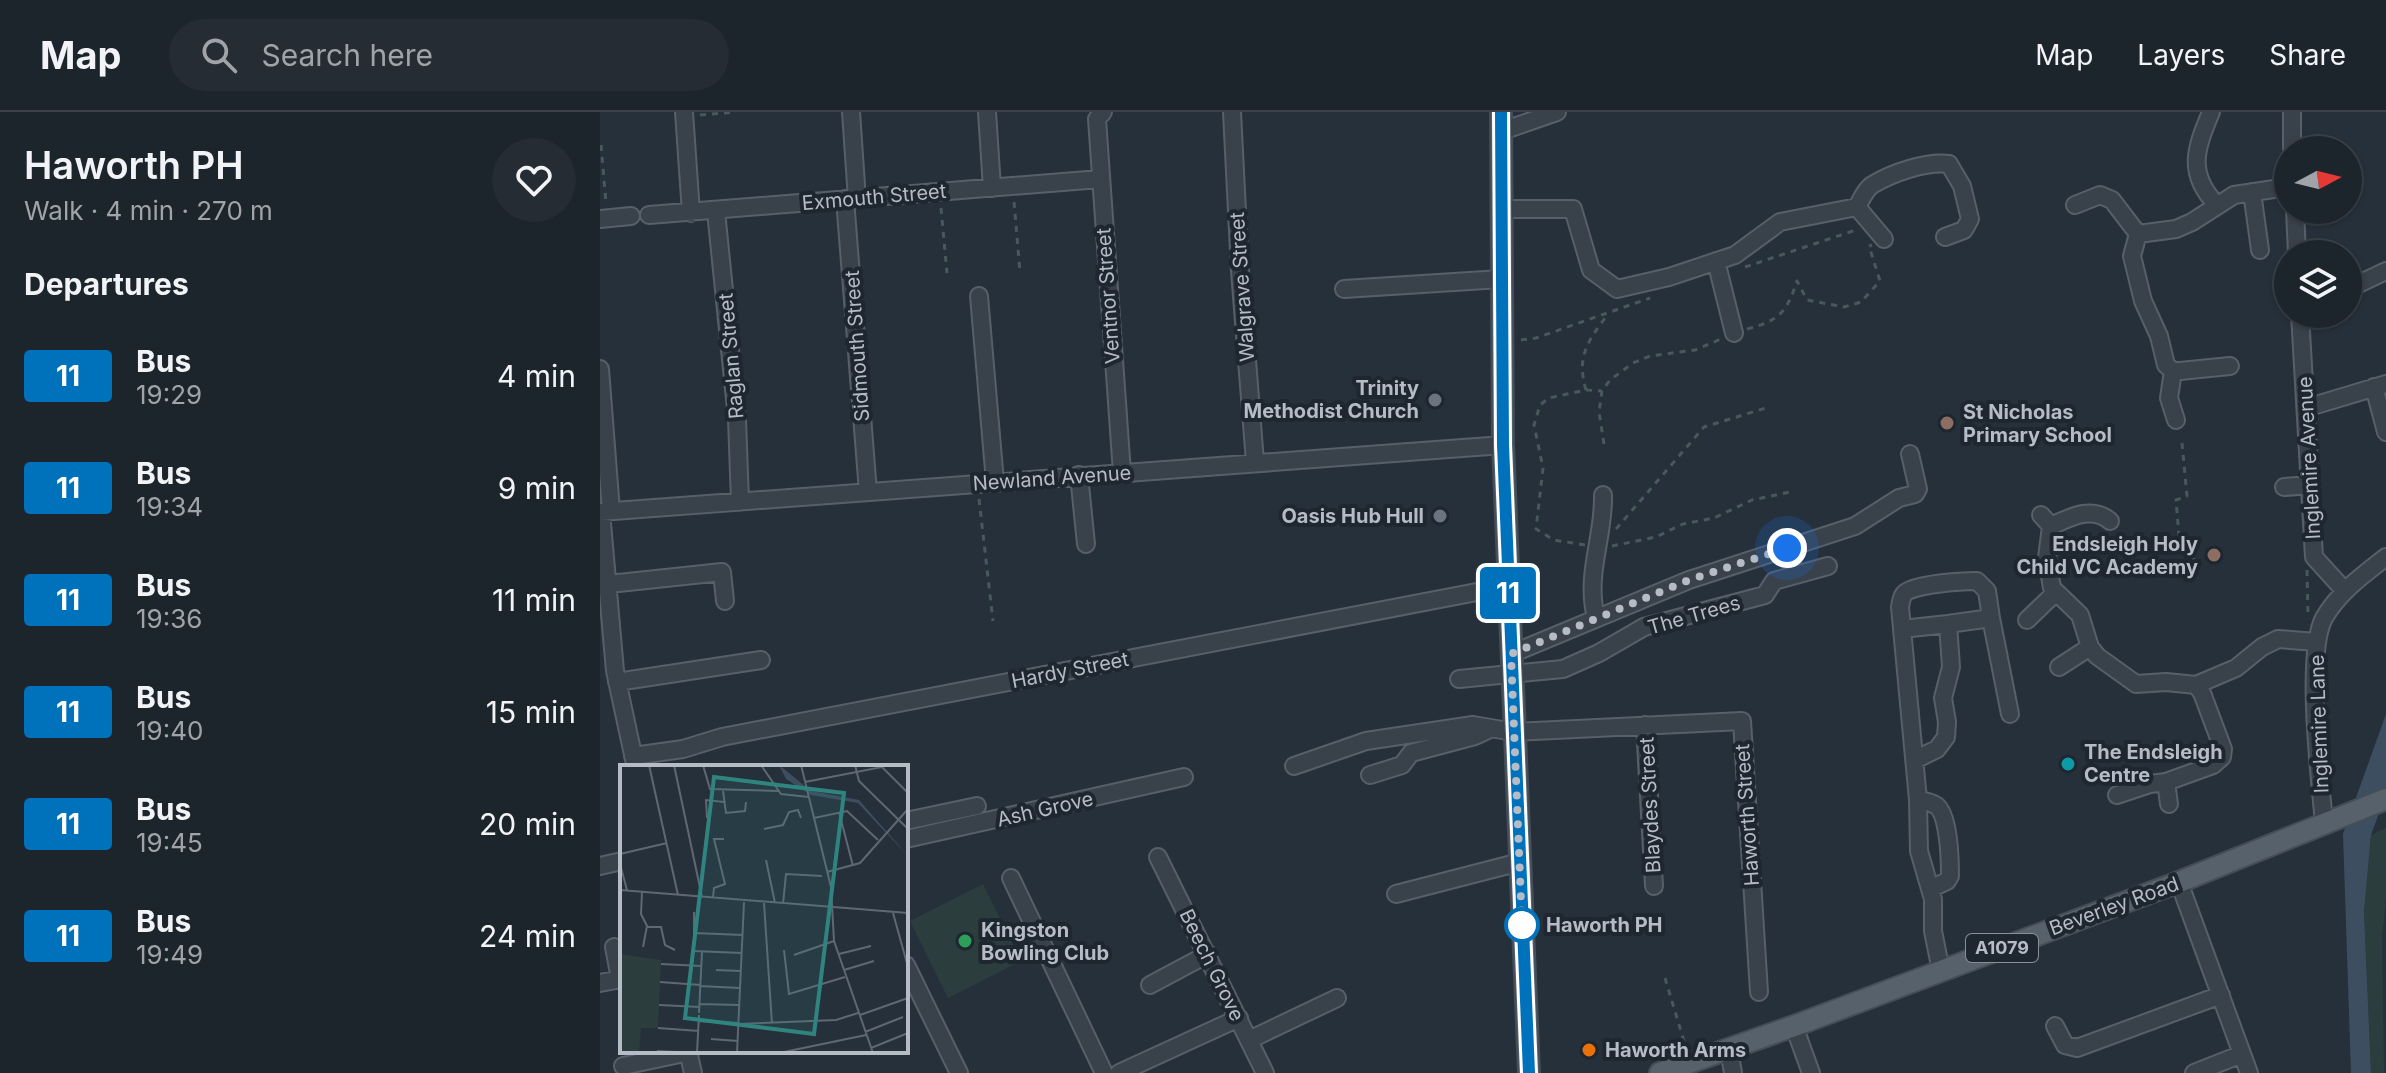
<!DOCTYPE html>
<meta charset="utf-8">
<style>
:root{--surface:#1c242c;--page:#252c34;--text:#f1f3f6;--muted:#a0a4a9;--line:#3a4148}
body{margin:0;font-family:Inter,sans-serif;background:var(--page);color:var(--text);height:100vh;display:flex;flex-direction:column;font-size:30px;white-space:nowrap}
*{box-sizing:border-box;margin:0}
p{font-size:26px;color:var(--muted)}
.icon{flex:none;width:44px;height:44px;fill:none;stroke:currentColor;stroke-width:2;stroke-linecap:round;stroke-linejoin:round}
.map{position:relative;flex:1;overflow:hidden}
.sheet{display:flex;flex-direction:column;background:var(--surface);width:600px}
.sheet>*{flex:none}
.badge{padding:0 16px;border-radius:6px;font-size:28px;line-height:52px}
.needle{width:52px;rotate:83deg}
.buttons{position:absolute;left:1674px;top:24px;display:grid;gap:16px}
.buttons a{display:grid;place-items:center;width:88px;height:88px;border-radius:50%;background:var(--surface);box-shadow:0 2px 6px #0004,0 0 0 2px var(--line);font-size:40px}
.you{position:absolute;width:40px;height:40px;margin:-20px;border:6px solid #fff;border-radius:50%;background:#1a73e8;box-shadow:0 0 0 12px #1a73e833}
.map>.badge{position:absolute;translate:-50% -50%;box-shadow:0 0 0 4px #fff}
h2{padding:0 24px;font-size:30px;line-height:72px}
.round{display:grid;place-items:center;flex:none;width:84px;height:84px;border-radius:42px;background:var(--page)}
.overview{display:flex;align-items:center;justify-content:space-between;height:136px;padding:0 24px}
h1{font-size:38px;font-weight:600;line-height:60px}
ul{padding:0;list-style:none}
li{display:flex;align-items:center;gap:24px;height:112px;padding:0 24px}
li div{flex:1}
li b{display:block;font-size:30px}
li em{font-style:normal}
li .badge{min-width:88px;font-weight:700;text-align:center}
header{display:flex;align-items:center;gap:48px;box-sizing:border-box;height:112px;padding:0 40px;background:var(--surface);border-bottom:2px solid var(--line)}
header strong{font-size:38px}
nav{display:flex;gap:44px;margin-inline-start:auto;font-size:28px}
.search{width:560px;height:72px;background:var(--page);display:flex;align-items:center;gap:20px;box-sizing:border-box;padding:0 28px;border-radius:44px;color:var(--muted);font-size:30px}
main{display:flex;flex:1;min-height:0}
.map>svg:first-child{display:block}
.green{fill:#2b3e3d}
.water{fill:#3d4e61}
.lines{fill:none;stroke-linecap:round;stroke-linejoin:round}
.minor-casing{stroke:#575f69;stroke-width:20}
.major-casing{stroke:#454d57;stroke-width:24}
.path{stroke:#47595b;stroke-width:3;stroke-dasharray:6 6;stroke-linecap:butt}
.minor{stroke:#39414b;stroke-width:16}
.major{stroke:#57616b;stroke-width:20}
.line-casing{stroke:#fff;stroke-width:18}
.line{stroke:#0072bc;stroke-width:12}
.walk{stroke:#b5bcc6;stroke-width:8;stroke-dasharray:0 14.4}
.worship-dot{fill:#6b7280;stroke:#1e2630;stroke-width:3}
.education-dot{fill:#8d6e63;stroke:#1e2630;stroke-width:3}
.culture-dot{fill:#0f9aa8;stroke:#1e2630;stroke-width:3}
.stop-dot{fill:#fff;stroke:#0072bc;stroke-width:4}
.leisure-dot{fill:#2e9e5b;stroke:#1e2630;stroke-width:3}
.food-dot{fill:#e8710a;stroke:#1e2630;stroke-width:3}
.labels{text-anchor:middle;stroke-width:8;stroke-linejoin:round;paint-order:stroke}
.shield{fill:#1e2630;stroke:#888f99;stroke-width:2}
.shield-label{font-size:18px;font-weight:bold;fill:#b5bcc6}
.street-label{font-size:20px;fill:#b5bcc6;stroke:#1e2630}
.poi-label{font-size:20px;font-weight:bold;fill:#b5bcc6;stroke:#1e2630;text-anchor:start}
.stop-label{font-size:20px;font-weight:bold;fill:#b5bcc6;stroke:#1e2630;text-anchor:start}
.inset-road{fill:none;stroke:#5f6872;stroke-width:2}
.view{fill:#308480;fill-opacity:0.15;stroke:#308480;stroke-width:4}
.inset-edge{fill:none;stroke:#b5bcc6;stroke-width:4}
</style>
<header>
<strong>Map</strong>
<div class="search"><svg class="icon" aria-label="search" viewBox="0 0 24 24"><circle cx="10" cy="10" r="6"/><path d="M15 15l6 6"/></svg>Search here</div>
<nav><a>Map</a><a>Layers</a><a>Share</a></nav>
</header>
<main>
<section class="sheet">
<div class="overview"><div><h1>Haworth PH</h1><p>Walk · 4 min · 270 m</p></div><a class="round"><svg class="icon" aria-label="heart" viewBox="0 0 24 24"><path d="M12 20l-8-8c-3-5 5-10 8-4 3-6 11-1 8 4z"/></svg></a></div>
<h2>Departures</h2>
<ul>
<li><span class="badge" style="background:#0072bc;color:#fff">11</span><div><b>Bus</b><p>19:29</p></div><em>4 min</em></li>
<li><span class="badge" style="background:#0072bc;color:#fff">11</span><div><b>Bus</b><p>19:34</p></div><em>9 min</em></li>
<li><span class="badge" style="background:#0072bc;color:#fff">11</span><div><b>Bus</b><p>19:36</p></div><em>11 min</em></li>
<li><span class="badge" style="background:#0072bc;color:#fff">11</span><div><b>Bus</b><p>19:40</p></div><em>15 min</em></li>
<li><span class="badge" style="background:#0072bc;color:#fff">11</span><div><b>Bus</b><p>19:45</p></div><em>20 min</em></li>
<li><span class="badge" style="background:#0072bc;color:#fff">11</span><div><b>Bus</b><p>19:49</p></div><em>24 min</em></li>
</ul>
</section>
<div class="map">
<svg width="1786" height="961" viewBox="0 0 1786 961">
<rect width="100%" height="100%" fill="#26303a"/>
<path class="green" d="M1786 716V788L1782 824 1784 961H1771L1764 800 1771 723Z
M383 772 421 849 348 886 310 809Z"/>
<path class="water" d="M1786 602V682L1771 723 1764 800 1771 961H1751L1743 722Z"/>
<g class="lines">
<defs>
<path id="minor" d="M84 0 91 101
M251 0 257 87
M387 0 392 76
M503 0 497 7 522 361
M632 0 640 159 655 350
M1611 0C1596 36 1586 61 1617 93
M1692 0V38
M902 19 957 0
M1652 80 1660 138
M245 87 268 380
M1475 93 1500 83 1512 88 1538 122
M1257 95 1284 127
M900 97H973L991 158 1017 177 1069 165 1135 143 1180 110 1257 95C1261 88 1265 78 1272 73 1292 61 1326 49 1349 52L1362 74 1370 107 1364 118 1345 125
M1695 98 1697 142
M116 99 137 307 140 390
M49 103 500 67
M0 107 31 104
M1116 149 1134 221
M744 177 901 167
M1748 177 1786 159
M379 184 395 370
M1700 202 1714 445 1744 478
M1630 254 1580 259H1573L1566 253 1559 224 1543 189 1532 144 1538 122 1576 117 1592 110 1634 83 1688 75
M0 257 11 399
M1573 259 1569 286 1576 308
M1774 275 1786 320
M1706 296 1786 272
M479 363 486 432
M1684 375 1711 373
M0 400 903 333
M1 400 15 559 35 652
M1441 403 1451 414C1469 406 1492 393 1510 409
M1451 414 1447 446 1452 476 1480 503 1490 535 1497 544 1536 572 1566 570 1596 573 1602 581 1623 637 1622 645 1613 653 1566 670
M9 472 122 460 125 489
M996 506C985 461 1004 427 1003 383
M1391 506 1410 602
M1427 508 1455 481
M1302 517 1348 512
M911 542 1089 468 1255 414 1299 386 1315 382 1318 377 1310 342
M1459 555 1490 535
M859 567 963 557 999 541 1044 515 1165 483 1174 469 1228 454
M17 570 161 548
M1596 573 1636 556 1662 535 1678 527 1716 530
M1045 613 1054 774
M33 644 83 637 122 625 908 474
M1315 648 1337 637 1346 625 1347 610 1343 586 1351 555 1348 512 1391 506 1387 479 1377 469C1363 469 1312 472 1304 482 1301 486 1301 490 1300 495L1318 688
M694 654 766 629 873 613 914 620 1142 609 1159 880
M770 663 802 653 811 641 875 624 890 617
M1517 683 1550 672 1566 670 1569 692
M306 709 377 694
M1724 711C1720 666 1705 542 1724 506 1739 480 1763 463 1786 445
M306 727 584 665
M558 745 665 961
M0 754 22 749
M411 766 504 961
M1579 770 1649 961
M1330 777 1319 739 1318 688C1325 689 1331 690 1337 694 1349 705 1350 748 1350 764L1347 769 1330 777 1333 787V819L1341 859
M796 782 920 750
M14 835 20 867
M306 853 359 961
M0 871 22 867
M550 873 608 842
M1194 914 1211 961
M1455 914 1465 933 1477 936 1621 883
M649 928 737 886
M1129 937 1133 961
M88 939 93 961
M23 954 89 940
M519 961 639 906
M1594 961 1642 942"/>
<path id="major" d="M901 0 903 333 929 961
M1060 961 1194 914 1579 770 1786 687"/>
</defs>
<use href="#minor" class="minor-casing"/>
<use href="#major" class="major-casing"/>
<path class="path" d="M100 3 135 0
M1 33 6 91
M414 90 420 160
M341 96 347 161
M1145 155 1259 117
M1147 217C1179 209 1187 200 1197 169L1207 188 1244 195 1261 190 1280 169 1269 134 1272 133
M921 228 936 226 1050 186
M986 278C976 244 988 229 1008 202
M1582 331 1587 384 1576 388 1579 424 1592 429 1595 457
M1004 332 999 300 1002 279 1010 268 1033 251 1050 244 1095 238 1121 227
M379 387 393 509
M1016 417 1104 315 1169 295
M985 433 954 428 936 417 943 356 934 313 940 293 949 286 986 278 1002 279
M1012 434 1056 425 1083 412 1114 406 1152 388 1190 380
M1707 458 1708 505
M1065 866 1086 936"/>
<use href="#minor" class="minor"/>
<use href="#major" class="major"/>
</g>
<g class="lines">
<defs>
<path id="line" d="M901 0 903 333 929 961"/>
</defs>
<use href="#line" class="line-casing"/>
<use href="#line" class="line"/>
<path class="walk" d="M922 813 911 542 1089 468 1187 436"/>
</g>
<g class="worship-dot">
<circle cx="835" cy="288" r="8"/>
<circle cx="840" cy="404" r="8"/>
</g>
<g class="education-dot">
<circle cx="1347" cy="311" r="8"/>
<circle cx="1614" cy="443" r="8"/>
</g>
<circle class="culture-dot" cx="1468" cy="652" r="8"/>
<circle class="stop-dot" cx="922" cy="813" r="16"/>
<circle class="leisure-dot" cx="365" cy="829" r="8"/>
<circle class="food-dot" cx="989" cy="938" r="8"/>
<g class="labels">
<rect class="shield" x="1366" y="822" width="72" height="28" rx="6"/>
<g class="shield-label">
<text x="1402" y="842">A1079</text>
</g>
<g class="street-label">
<text transform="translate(274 85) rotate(-5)" y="7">Exmouth Street</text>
<text transform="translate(642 175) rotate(-94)" y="7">Walgrave Street</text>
<text transform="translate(508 184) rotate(-94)" y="7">Ventnor Street</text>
<text transform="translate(257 234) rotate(-94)" y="7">Sidmouth Street</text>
<text transform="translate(131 244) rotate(-95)" y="7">Raglan Street</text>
<text transform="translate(1709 346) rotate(-93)" y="7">Inglemire Avenue</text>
<text transform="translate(452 366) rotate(-4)" y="7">Newland Avenue</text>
<text transform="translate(1094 503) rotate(-16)" y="7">The Trees</text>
<text transform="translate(470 558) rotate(-11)" y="7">Hardy Street</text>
<text transform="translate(1719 612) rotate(-92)" y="7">Inglemire Lane</text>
<text transform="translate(1050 693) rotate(-93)" y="7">Blaydes Street</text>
<text transform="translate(445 697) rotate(-13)" y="7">Ash Grove</text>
<text transform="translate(1147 703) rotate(-94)" y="7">Haworth Street</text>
<text transform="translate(1514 794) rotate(-20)" y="7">Beverley Road</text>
<text transform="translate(612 853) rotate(64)" y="7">Beech Grove</text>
</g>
<g class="poi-label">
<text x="819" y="283" text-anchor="end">Trinity<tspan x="819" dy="23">Methodist Church</tspan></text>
<text x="1363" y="307">St Nicholas<tspan x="1363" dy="23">Primary School</tspan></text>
<text x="824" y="411" text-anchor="end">Oasis Hub Hull</text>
<text x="1598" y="439" text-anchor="end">Endsleigh Holy<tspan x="1598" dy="23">Child VC Academy</tspan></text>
<text x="1484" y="647">The Endsleigh<tspan x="1484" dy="23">Centre</tspan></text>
<text x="381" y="825">Kingston<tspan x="381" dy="23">Bowling Club</tspan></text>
<text x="1005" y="945">Haworth Arms</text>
</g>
<g class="stop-label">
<text x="946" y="820">Haworth PH</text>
</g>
</g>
<g transform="translate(20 653)">
<rect width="288" height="288" fill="#26303a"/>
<path d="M0 189 41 195 38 263H21L19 288 0 286Z" fill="#2b3e3d"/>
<path d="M159 0 191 26 239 35 288 91 238 38 191 30 166 14Z" fill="#3d4e61"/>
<path class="inset-road" d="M29 0 58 130M54 0 82 132M83 0 90 24 158 26M141 0 161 29 189 32M181 0 211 122 214 176 253 288M235 0 239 16 288 64M185 17 262 2 288 28M103 26 106 48 125 46 126 37M219 47 233 101M87 53 86 35 104 37M194 53 227 46 258 75M144 64 163 60 169 47 178 45 181 53M0 89 47 78M146 95 155 138M0 99 7 125M207 107 240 98 288 44M0 125 288 148M22 127 21 149 27 161 23 182M93 132 94 123 105 119 94 74H104M144 138 152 259M163 139 166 109 202 111M74 147V186L122 188M273 148 288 202M27 162H41L45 180 55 185M74 168 123 170M164 185 169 229 225 212M219 189 251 181M174 190 214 176M41 199 81 201M96 205 121 206M224 205 254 196M40 217 81 220M80 221 120 223M80 239 119 240M39 240 80 242M79 248 82 187M240 250 288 233M79 256 119 258M119 259 216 255 238 248M38 263 79 266M245 267 283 252M91 274 118 276M251 283 288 268M37 286 74 288M77 288 79 250M117 288 124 137M159 288 246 270"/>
<path class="view" d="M94 12 224 28 194 269 65 253Z"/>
<rect width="288" height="288" class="inset-edge"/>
</g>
</svg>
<div class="buttons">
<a><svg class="needle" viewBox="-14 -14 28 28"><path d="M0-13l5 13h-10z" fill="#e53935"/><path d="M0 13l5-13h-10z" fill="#a0a4a9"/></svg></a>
<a><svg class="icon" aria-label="layers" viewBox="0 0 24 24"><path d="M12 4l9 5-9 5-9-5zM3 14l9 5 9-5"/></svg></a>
</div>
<div class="you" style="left:1187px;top:436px"></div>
<b class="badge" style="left:908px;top:481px;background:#0072bc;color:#fff">11</b>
</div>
</main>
